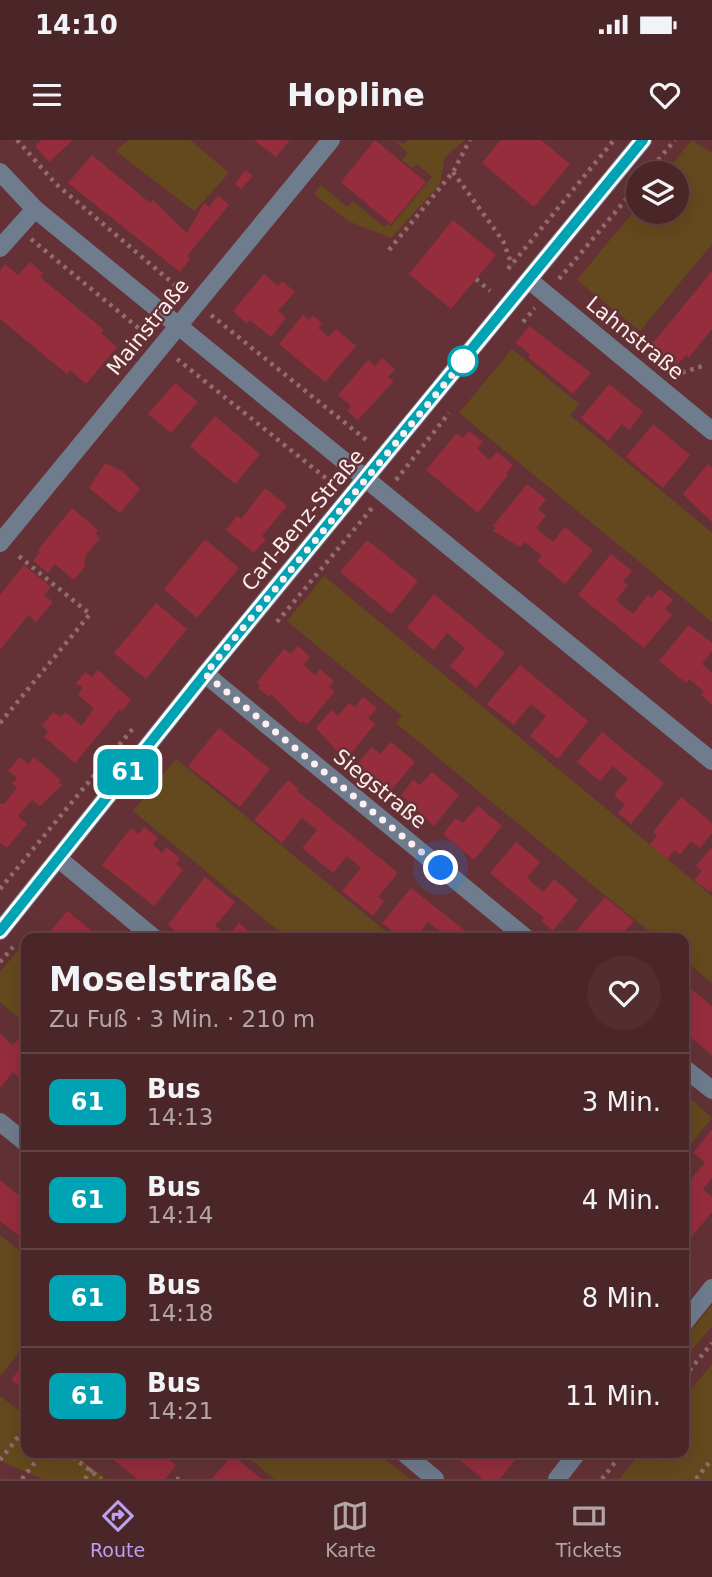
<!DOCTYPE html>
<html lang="de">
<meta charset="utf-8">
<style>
:root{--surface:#4b2628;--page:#522e30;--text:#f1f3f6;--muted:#b2a5a8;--line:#624345;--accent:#bca0f2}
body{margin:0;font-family:"DejaVu Sans",sans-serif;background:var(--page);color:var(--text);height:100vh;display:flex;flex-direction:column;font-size:26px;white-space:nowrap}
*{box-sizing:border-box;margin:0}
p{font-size:23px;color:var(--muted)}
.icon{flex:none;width:38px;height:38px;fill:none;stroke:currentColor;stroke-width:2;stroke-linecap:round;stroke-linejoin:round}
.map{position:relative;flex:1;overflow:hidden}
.sheet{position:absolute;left:21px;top:793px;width:668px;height:525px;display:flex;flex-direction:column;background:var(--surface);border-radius:14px;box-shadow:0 7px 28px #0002,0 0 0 2px var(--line)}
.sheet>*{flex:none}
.badge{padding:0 14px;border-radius:10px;font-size:24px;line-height:46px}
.buttons{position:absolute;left:626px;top:21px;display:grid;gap:14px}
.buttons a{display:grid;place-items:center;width:63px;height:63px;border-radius:50%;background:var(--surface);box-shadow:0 7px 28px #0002,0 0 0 2px var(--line);font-size:35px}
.you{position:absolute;width:35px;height:35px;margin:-18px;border:5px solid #fff;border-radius:50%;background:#1a73e8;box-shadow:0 0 0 10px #1a73e833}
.map>.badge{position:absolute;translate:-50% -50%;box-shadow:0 0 0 4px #fff}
.round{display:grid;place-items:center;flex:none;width:74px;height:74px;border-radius:37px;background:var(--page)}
.overview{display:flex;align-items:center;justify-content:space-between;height:119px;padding:0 28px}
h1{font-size:33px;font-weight:700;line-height:52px}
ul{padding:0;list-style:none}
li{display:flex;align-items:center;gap:21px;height:98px;padding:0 28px;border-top:2px solid var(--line)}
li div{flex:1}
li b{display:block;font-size:26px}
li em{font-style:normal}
li .badge{min-width:77px;font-weight:700;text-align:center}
.status{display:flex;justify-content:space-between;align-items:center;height:49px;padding:0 35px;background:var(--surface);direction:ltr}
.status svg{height:19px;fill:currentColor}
header{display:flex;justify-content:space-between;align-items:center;height:91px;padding:0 28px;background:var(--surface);font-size:32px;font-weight:700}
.dock{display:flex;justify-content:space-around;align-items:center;height:98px;border-top:2px solid var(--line);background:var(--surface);font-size:19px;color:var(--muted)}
.dock a{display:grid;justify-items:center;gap:4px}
.dock .selected{color:var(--accent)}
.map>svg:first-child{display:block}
.green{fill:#65491e}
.building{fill:#962d3d}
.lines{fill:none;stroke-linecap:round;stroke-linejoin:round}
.path{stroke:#926b6e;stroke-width:4.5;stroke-dasharray:3.5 5;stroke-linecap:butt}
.minor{stroke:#6f7c8e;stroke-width:18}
.tertiary{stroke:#6f7c8e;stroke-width:18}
.line-casing{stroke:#fff;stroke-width:16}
.line{stroke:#00a3b4;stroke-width:10}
.walk{stroke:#fcefef;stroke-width:7;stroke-dasharray:0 12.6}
.stop-dot{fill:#fff;stroke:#00a3b4;stroke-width:3.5}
.labels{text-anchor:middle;stroke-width:5;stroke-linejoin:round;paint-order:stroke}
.street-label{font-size:21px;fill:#fcefef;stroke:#643236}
</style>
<div class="status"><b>14:10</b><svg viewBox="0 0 49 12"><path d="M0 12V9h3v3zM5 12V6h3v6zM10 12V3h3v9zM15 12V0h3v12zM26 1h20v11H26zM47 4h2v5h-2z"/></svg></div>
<header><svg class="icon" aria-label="menu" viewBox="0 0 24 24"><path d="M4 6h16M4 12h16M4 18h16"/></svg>Hopline<svg class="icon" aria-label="heart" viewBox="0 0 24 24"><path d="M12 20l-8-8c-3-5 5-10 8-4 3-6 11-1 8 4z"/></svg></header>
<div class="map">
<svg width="712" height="1339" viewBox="0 0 712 1339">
<rect width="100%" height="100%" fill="#643236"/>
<path class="green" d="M128 0H190L229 33 194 71 116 11Z
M394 0 404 4 408 0H465L445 17 440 44 391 98 348 81 314 54 321 45 347 67 353 61 384 87 388 84 391 86 432 37 417 24 412 28 402 20 408 13Z
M692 0 712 13V104L640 191 577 140 639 65V72H677V33H665Z
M512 209 579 264 570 275 712 393V482L459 273Z
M324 436 712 756V843L684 820V798H657L396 583 402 576 287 481Z
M176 619 394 798H287L133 671Z
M21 807 26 811V884L0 862V832Z
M685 954 712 978 684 1012V955Z
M0 1095 26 1116V1204L0 1236Z
M712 1165V1186L684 1219V1199Z
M712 1224V1339H619L640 1313 684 1312V1258Z
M0 1256 26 1276V1312L73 1313 106 1339H43L0 1321Z
M242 1313H377L410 1339H275Z"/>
<path class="building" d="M42 0H73L49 22 35 6Z
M254 0H290L276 17Z
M375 0 426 42 391 84 341 42Z
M501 0H541L570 24 534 67 482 23Z
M92 15 150 63 153 60 187 93 204 63 209 67 218 55 229 65 187 116 190 119 180 132 68 43Z
M245 30 253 36 241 49 235 44Z
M453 80 496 115 451 169 409 134Z
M30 122 43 133 40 137 104 190 101 193 117 207 86 244 70 230 67 234 0 179V131L5 124 18 135Z
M712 131V189L689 217 686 215 673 230 648 209Z
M264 134 278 146 282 141 295 152 278 171 286 178 271 197 250 180 247 184 233 171Z
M303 175 309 180 313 175 322 183 318 188 329 197 336 189 356 206 325 242 279 204Z
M529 186 591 233 573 254 528 217 530 214 516 203Z
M382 218 395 229 388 237 394 241 358 280 347 271 351 266 338 255 368 220 375 226Z
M175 243 198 262 171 293 148 274Z
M609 244 643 272 629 290 622 284 608 301 581 278Z
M215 276 260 314 235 344 190 306Z
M653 284 690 315 663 348 626 317Z
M469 291 483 302 477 309 490 320 497 312 513 325 506 333 508 335 478 373 426 330 457 293 463 298Z
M105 323 122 331 140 349 120 373 89 348Z
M708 324 712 327V382L683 354Z
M527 344 546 359 538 369 546 376 536 388 553 402 565 387 593 410 565 444 537 421 542 416 525 402 520 407 493 391 496 388 493 386Z
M265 348 287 366 262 396 266 399 254 413 226 390 237 376 241 379Z
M72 368 98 390 95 394 100 398 86 415 84 422 86 425 74 440 55 424 48 433 33 421 40 412 38 410Z
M205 399 239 428 197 478 164 449Z
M367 400 418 441 391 474 340 432Z
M611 414 632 431 623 441 628 445 616 460 633 474 648 455 652 458 659 449 673 460 665 469 672 475 644 508 578 455Z
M24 425 51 447 44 455 53 462 36 482 28 475 0 510V455Z
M434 454 505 513 476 548 450 526 465 508 447 493 434 510 407 488Z
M156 463 187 489 146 539 114 513Z
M689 485 712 503V511L702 524 712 533V565L701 555 704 551 689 539 686 543 659 521Z
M298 506 310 517 303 525 315 535 320 529 334 541 329 547 335 551 307 585 303 581 300 583 271 554 269 557 258 548 260 545 257 542 284 509 291 514Z
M520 525 588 581 558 619 530 596 546 576 531 564 514 585 487 564Z
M98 530 131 560 122 571 120 569 75 623 44 597 48 591 42 586 53 572 60 577 65 572 82 586 94 568 78 555 83 548 76 543 85 532 92 537Z
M363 557 377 568 368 578 375 584 348 617 345 615 343 618 316 588 331 570 338 576 349 563 355 567Z
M219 588 270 629 240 667 188 626Z
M602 592 664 643 631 684 618 673 625 665 614 655 628 639 613 626 600 641 577 622Z
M391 602 415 622 389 653 362 636 365 633 356 625 372 607 380 614Z
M20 617 28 624 34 617 61 640 59 642 62 645 40 666 32 660 18 676 27 684 7 708 0 703V664H4L17 648 12 643 17 638 8 631Z
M432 632 459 655 434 686 401 655 413 640 420 645Z
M288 640 299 649 297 651 396 731 397 734 378 757 384 761 373 776 342 751 361 728 347 716 333 733 302 708 317 690 302 678 282 703 254 680Z
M681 657 712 683V693L700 708 691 701 680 715 675 710 667 719 650 705 657 696 653 692Z
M478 666 502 686 474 720 443 694 456 678 463 683Z
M144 687 158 698 153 705 162 713 166 707 180 718 176 724 183 730 154 766 102 725 131 688 139 694Z
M516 702 540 722 527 738 543 752 554 739 578 760 553 791 541 781 544 778 490 733Z
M712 707V750L710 752 694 740 702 731 696 726Z
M205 737 235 762 215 786 228 796 239 783 256 798H192L186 793 183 798 168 785Z
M411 748 444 774 474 798H436L441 792 428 782 415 798H401L382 783Z
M605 757 634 781 619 798H570Z
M67 771 101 798H45Z
M684 843 712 866V915L684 892Z
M0 894 13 905 17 900 26 908V943L13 932 0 948Z
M712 989V1038L703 1049 712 1057V1072L684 1106V1039L689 1042 705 1022 693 1013Z
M0 1040 26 1061V1093L22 1098 0 1081Z
M26 1221V1251L11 1240Z
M104 1312H159L176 1325 165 1339H137Z
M462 1312H506L515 1320 500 1339H483L457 1318Z
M232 1315 262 1339H212Z"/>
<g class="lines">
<path class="path" d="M17 0 56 44 182 151
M453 32 503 101 512 125
M647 33 675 0
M31 99 148 196
M389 110 453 32 470 0
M508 129 614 0
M476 139 490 151
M559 139 639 44
M211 175 370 303
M523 182 535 168
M177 219 337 347
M674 235 703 226
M396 340 449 273
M277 482 372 368
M0 583 90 474 15 413
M0 749 135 586
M0 822 13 807
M684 1237 712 1203
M66 1312 101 1339
M0 1320 26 1287
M22 1339 43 1312
M85 1339 93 1328
M176 1339H180
M602 1339 623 1312
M696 1339 712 1319"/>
<path class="minor" d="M0 32 35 69 712 621
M0 108 35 69
M529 140 712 291
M0 403 331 0
M205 534 526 798
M59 719 154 798
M684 928 712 950
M0 982 26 1003
M684 1183 712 1148
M403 1312 435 1339
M557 1339 578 1312"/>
<path class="tertiary" d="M0 791 205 534 643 0"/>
</g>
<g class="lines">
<defs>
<path id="line" d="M0 791 205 534 643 0"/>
</defs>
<use href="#line" class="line-casing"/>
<use href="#line" class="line"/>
<path class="walk" d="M441 728 205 534 466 218 463 221"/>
</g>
<circle class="stop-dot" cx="463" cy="221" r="14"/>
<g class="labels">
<g class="street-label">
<text transform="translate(148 187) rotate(-51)" y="7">Mainstraße</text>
<text transform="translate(635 198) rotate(39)" y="7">Lahnstraße</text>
<text transform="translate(303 380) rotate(-50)" y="7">Carl-Benz-Straße</text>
<text transform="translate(380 649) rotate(39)" y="7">Siegstraße</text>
</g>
</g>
</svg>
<div class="buttons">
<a><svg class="icon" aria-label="layers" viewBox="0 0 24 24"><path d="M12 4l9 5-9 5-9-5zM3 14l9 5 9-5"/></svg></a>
</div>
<div class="you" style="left:441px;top:728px"></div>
<b class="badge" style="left:128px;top:632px;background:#00a3b4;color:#fff">61</b>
<section class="sheet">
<div class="overview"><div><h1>Moselstraße</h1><p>Zu Fuß · 3 Min. · 210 m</p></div><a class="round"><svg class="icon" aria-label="heart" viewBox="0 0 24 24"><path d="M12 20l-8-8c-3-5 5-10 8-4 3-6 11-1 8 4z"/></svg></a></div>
<ul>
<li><span class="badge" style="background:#00a3b4;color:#fff">61</span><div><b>Bus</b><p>14:13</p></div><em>3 Min.</em></li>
<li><span class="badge" style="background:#00a3b4;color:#fff">61</span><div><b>Bus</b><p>14:14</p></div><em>4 Min.</em></li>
<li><span class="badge" style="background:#00a3b4;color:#fff">61</span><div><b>Bus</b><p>14:18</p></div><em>8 Min.</em></li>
<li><span class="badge" style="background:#00a3b4;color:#fff">61</span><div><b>Bus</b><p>14:21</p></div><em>11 Min.</em></li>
</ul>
</section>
</div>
<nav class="dock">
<a class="selected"><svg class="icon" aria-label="directions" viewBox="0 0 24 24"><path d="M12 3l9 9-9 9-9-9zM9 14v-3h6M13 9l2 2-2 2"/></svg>Route</a>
<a><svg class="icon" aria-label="map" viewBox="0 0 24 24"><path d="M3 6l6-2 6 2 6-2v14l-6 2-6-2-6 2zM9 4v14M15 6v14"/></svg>Karte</a>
<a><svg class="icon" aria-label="tickets" viewBox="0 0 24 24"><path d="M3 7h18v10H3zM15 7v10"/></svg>Tickets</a>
</nav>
